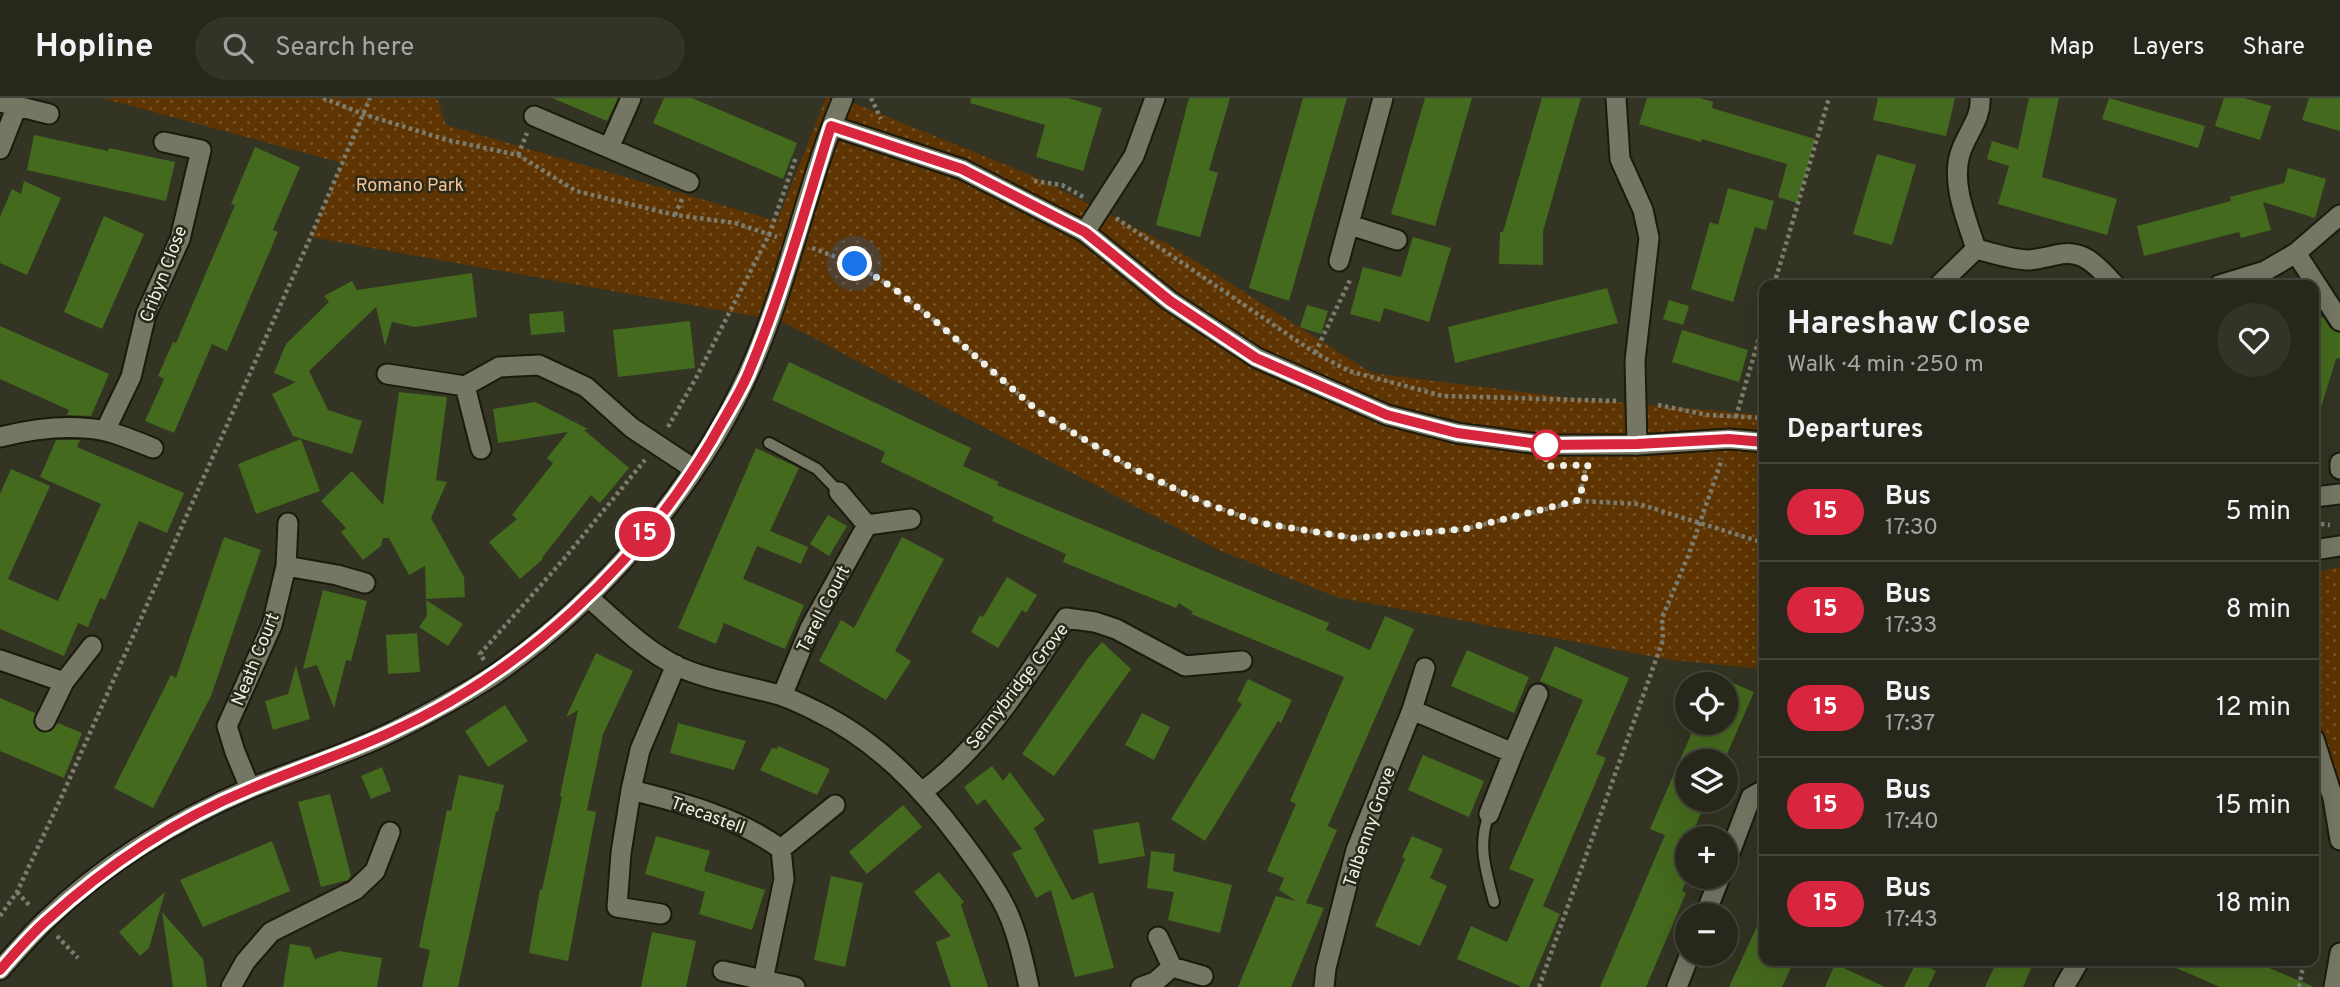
<!DOCTYPE html>
<meta charset="utf-8">
<style>
:root{--surface:#27271b;--page:#333328;--text:#f1f3f6;--muted:#a4a5a3;--line:#43443a}
body{margin:0;font-family:Overpass,sans-serif;background:var(--page);color:var(--text);height:100vh;display:flex;flex-direction:column;font-size:26px;white-space:nowrap}
*{box-sizing:border-box;margin:0}
p{font-size:23px;color:var(--muted)}
.icon{flex:none;width:38px;height:38px;fill:none;stroke:currentColor;stroke-width:2;stroke-linecap:round;stroke-linejoin:round}
.map{position:relative;flex:1;overflow:hidden}
.side{position:absolute;left:1759px;top:182px;width:560px;height:686px;display:flex;flex-direction:column;background:var(--surface);border-radius:14px;box-shadow:0 7px 28px #0002,0 0 0 2px var(--line)}
.side>*{flex:none}
.badge{padding:0 14px;border-radius:23px;font-size:24px;line-height:46px}
.buttons{position:absolute;left:1675px;top:574px;display:grid;gap:14px}
.buttons a{display:grid;place-items:center;width:63px;height:63px;border-radius:50%;background:var(--surface);box-shadow:0 7px 28px #0002,0 0 0 2px var(--line);font-size:35px}
.you{position:absolute;width:35px;height:35px;margin:-18px;border:5px solid #fff;border-radius:50%;background:#1a73e8;box-shadow:0 0 0 10px #1a73e833}
.map>.badge{position:absolute;translate:-50% -50%;box-shadow:0 0 0 4px #fff}
h2{padding:0 28px;font-size:26px;line-height:63px}
.round{display:grid;place-items:center;flex:none;width:74px;height:74px;border-radius:37px;background:var(--page)}
.summary{display:flex;align-items:center;justify-content:space-between;height:119px;padding:0 28px}
h1{font-size:33px;font-weight:700;line-height:52px}
ul{padding:0;list-style:none}
li{display:flex;align-items:center;gap:21px;height:98px;padding:0 28px;border-top:2px solid var(--line)}
li div{flex:1}
li b{display:block;font-size:26px}
li em{font-style:normal}
li .badge{min-width:77px;font-weight:700;text-align:center}
header{display:flex;align-items:center;gap:42px;box-sizing:border-box;height:98px;padding:0 35px;background:var(--surface);border-bottom:2px solid var(--line)}
header strong{font-size:33px}
nav{display:flex;gap:38px;margin-inline-start:auto;font-size:24px}
.search{width:490px;height:63px;background:var(--page);display:flex;align-items:center;gap:18px;box-sizing:border-box;padding:0 24px;border-radius:38px;color:var(--muted);font-size:26px}
.map>svg:first-child{display:block}
.park{fill:url(#park-dots)}
.building{fill:#446a1d}
.lines{fill:none;stroke-linecap:round;stroke-linejoin:round}
.service-casing{stroke:#1b1b0d;stroke-width:14}
.minor-casing{stroke:#1b1b0d;stroke-width:23}
.tertiary-casing{stroke:#1b1b0d;stroke-width:23}
.path{stroke:#7d7d6f;stroke-width:4.5;stroke-dasharray:3.5 3.5;stroke-linecap:butt}
.service{stroke:#757664;stroke-width:10}
.minor{stroke:#757664;stroke-width:19}
.tertiary{stroke:#757664;stroke-width:19}
.line-casing{stroke:#fff;stroke-width:16}
.line{stroke:#d7263d;stroke-width:10}
.walk{stroke:#efefe5;stroke-width:7;stroke-dasharray:0 12.6}
.stop-dot{fill:#fff;stroke:#d7263d;stroke-width:3.5}
.labels{text-anchor:middle;stroke-width:5;stroke-linejoin:round;paint-order:stroke}
.park-label{font-size:18px;fill:#f7c293;stroke:#2a2a1a}
.street-label{font-size:18px;fill:#efefe5;stroke:#2a2a1a}
</style>
<header>
<strong>Hopline</strong>
<div class="search"><svg class="icon" aria-label="search" viewBox="0 0 24 24"><circle cx="10" cy="10" r="6"/><path d="M15 15l6 6"/></svg>Search here</div>
<nav><a>Map</a><a>Layers</a><a>Share</a></nav>
</header>
<div class="map">
<svg width="2340" height="889" viewBox="0 0 2340 889">
<defs>
<pattern id="park-dots" width="8" height="8" patternUnits="userSpaceOnUse" patternTransform="scale(1.75)"><rect width="8" height="8" fill="#5d3402"/><path d="M2 2h.1M6 6h.1" fill="none" stroke="#755227" stroke-width="1.8" stroke-linecap="round"/></pattern>
</defs>
<rect width="100%" height="100%" fill="#343424"/>
<path class="park" d="M102 0H437L446 27 777 123 826 0H841L1031 77 1173 149 1372 275 1569 300 1764 317V571L1671 562 1336 499 1221 453 781 223 311 139 342 65Z
M2314 460 2317 474 2340 469V708L2314 696Z"/>
<path class="building" d="M552 0H618L607 23Z
M664 0H692L797 45 783 81 653 25Z
M971 0H1068L1102 10 1083 73 1036 59 1045 27 970 5Z
M1189 0H1230L1209 72 1218 75 1200 139 1156 127Z
M1303 0H1347L1289 203 1249 190Z
M1425 0H1472L1435 128 1391 116Z
M1542 0H1581L1543 133V167L1499 166 1500 134H1503Z
M1647 0H1700L1713 4 1712 10 1815 41 1797 105 1778 99 1787 66 1702 41 1701 44 1639 26Z
M1878 0H1955L1946 38 1873 22Z
M2029 0H2059L2042 79 2117 101 2107 137 1998 106 2009 68 1987 61 1992 43 2018 51Z
M2109 0 2205 28 2198 50 2102 21Z
M2224 0H2244L2271 8 2260 42 2215 28Z
M2309 0H2340V33L2302 22Z
M34 37 108 53 109 50 175 64 166 103 27 72Z
M255 49 300 69 273 132 278 134 227 253 212 246 174 335 145 323 164 281 158 278 173 244 176 245 235 107 231 106Z
M1877 56 1916 67 1892 147 1853 136Z
M2288 70 2326 81 2315 120 2263 104 2271 132 2241 140 2239 134 2144 158 2137 128 2231 103 2230 99 2284 85Z
M24 83 61 100 27 177 0 165V119L12 91 21 96Z
M1728 90 1774 103 1766 132 1755 129 1733 204 1691 191 1710 124 1718 127Z
M104 118 144 136 102 231 64 214Z
M1413 139 1451 150 1429 224 1384 210 1380 224 1350 216 1363 169 1401 179Z
M472 175 477 219 415 229 392 224 385 248 376 209 309 273 328 312 362 323 352 356 293 338 272 296 296 284 274 275 286 246 329 204 324 198 352 183 357 192Z
M1607 190 1618 225 1455 265 1448 229Z
M1669 202 1689 208 1683 227 1663 221Z
M1307 207 1328 213 1321 236 1300 229Z
M563 213 565 234 531 237 529 216Z
M2323 219 2330 230 2340 235V260L2336 261 2318 319 2314 318V221Z
M690 223 695 270 618 279 613 232Z
M0 228 109 276 91 318 67 317 69 312 0 281Z
M1682 232 1748 252 1739 284 1672 264Z
M789 264 971 350 963 368 999 384 997 387 1329 525 1326 532 1370 552 1385 518 1414 531 1328 728 1337 732 1306 805 1324 810 1291 889H1238L1276 798 1296 803 1279 792 1284 780 1267 773 1296 706 1290 703 1344 579 1191 516 1193 514 1179 505 1176 510 1063 464 1066 456 992 423 994 419 881 364 885 354 772 302Z
M399 294 447 299 436 382 447 384 431 420 464 479 465 499 426 501 425 468 409 477 389 440H383L381 448 363 462 341 434 346 430 321 403 352 373 383 407Z
M535 304 588 331 584 332 629 370 600 405 591 397 542 460 543 461 520 481 489 444 517 421 512 417 553 365 547 360 568 334 498 345 493 311Z
M301 341 320 393 256 416 238 366Z
M56 342H80L77 349 184 395 167 435 139 423 105 502 100 500 88 529 78 525 64 558 0 531V396L11 371 50 388 8 481 58 503 101 406 40 379Z
M756 350 799 370 770 433 808 449 801 466 757 448 743 481 804 507 785 551 724 525 716 546 678 530Z
M828 417 847 428 829 458 810 446Z
M224 439 261 452 211 598 153 710 114 690 171 577 176 580Z
M902 439 944 461 895 553 911 563 886 602 819 563 841 522 854 530Z
M1007 479 1037 497 1026 515 1022 512 998 550 971 534 980 517 983 519Z
M323 492 367 503 351 563 346 562 334 610 317 567 303 571Z
M426 502 463 526 448 548 419 529 427 518Z
M417 535 420 574 388 576 386 537Z
M1102 544 1131 571 1054 678 1022 656 1088 560Z
M1555 548 1629 580 1596 656 1606 660 1543 808 1560 816 1529 889H1522L1457 861 1471 828 1507 844 1534 781 1509 771 1583 602 1540 583Z
M1467 552 1529 579 1514 615 1451 588Z
M596 555 633 573 603 636 587 712 596 714 568 863 529 855 540 791 542 792 562 699 560 698 578 612 566 619Z
M296 567 310 621 273 632 265 603 288 596Z
M1248 581 1292 602 1281 625 1278 623 1205 743 1171 721 1242 606 1237 603Z
M1726 582 1754 594 1724 663H1687V702H1707L1690 740H1687V781L1682 793 1686 795 1646 889H1600L1665 737 1650 731 1696 625H1726Z
M0 600 35 615 33 625 40 634 51 633 58 625 82 635 64 680 0 653Z
M505 607 528 643 488 669 465 633Z
M1142 615 1170 629 1154 662 1125 647Z
M678 625 746 643 734 672 670 655Z
M778 648 830 671 817 697 760 672 772 650 777 651Z
M1423 657 1484 683 1469 719 1408 692Z
M992 668 1003 683 1010 674 1045 722 1034 730 1072 802 1093 794 1114 870 1075 879 1051 792 1036 800 1012 755 1022 751 985 701 977 707 964 689Z
M382 669 391 693 371 701 361 678Z
M459 677 504 687 498 714 496 713 458 889H422L430 852 419 849 447 712 451 713Z
M330 696 351 778 348 782 321 789 298 704Z
M903 707 922 729 867 776 849 754Z
M1139 724 1145 758 1099 766 1093 732Z
M656 738 710 753 704 773 765 792 752 832 699 816 705 794 645 776Z
M1412 738 1443 751 1430 780 1447 788 1420 848 1375 828 1405 761 1402 759Z
M272 743 290 793 203 829 180 782Z
M1151 753 1175 756 1173 773 1232 787 1220 835 1168 822 1174 794 1147 790Z
M939 774 964 804 961 807 988 889H951L936 844 951 838 914 794Z
M831 778 863 785 845 869 814 862Z
M165 794 149 850 140 858 119 834Z
M1764 813V863H1794L1782 889H1729Z
M162 814 203 861 207 889H173Z
M652 834 696 843 686 889H641Z
M290 846 310 849 315 861 339 853 382 860 377 889H283Z
M1917 863 1936 873 1928 889H1904Z
M1997 863H2034L2023 889H1985Z
M2160 863H2253L2314 889H2220Z
M1835 866 1885 889H1825Z"/>
<g class="lines">
<defs>
<path id="service" d="M769 345 817 371 839 394
M1489 716C1477 747 1486 773 1494 804"/>
<path id="minor" d="M631 0 609 50 689 84
M1616 0 1620 61 1643 112 1649 140 1635 263 1637 347
M0 4 17 8 0 51
M17 8 49 16
M534 18 609 50
M1350 127 1397 142
M1085 134 1134 58 1155 0
M1976 151C1967 122 1951 87 1960 56 1966 36 1982 20 1980 0
M1976 151C1993 155 2012 162 2029 162 2039 161 2046 159 2056 157 2084 150 2098 169 2115 187
M2296 155 2340 223
M1339 163 1383 0
M1939 187 1976 151
M2219 187 2265 173 2296 155 2340 117
M387 276 465 288 499 269 539 267 586 289 632 330 694 371
M465 288 481 351
M105 333 131 279 146 216 180 141 201 52 164 44
M0 339C32 331 72 326 106 333 121 337 138 344 153 350
M2340 365V371
M839 394 867 427
M2314 399 2340 396
M286 468 337 477 365 485
M588 499C616 523 644 552 677 568 709 583 745 587 779 597 792 601 806 608 818 614 877 643 921 689 960 741 975 761 990 781 1002 803 1016 828 1023 861 1029 889
M0 562 64 584 45 623
M676 567 640 652 631 692C684 705 737 719 781 751L784 781 763 882 723 873
M64 584 92 548
M782 598 810 530 867 427 911 421
M1412 612 1425 570
M250 690 235 654 227 628 272 527 286 468 288 425
M631 692 621 755 617 809 661 816
M922 694C984 648 1024 583 1066 520L1095 524 1116 531 1185 568 1242 563
M1489 716 1513 655
M781 751 835 707
M1726 765 1751 699 1764 692
M1705 817 1720 779
M1158 839 1172 869
M763 882 795 889
M231 889 245 864 271 834 355 792 375 773 390 734
M1141 889 1155 884 1172 869 1203 878
M1324 889 1326 870 1356 752 1412 612 1513 655 1538 596
M1677 889 1690 856
M2064 889 2079 863"/>
<path id="tertiary" d="M832 28 962 71 1085 134 1170 203 1257 260 1387 317 1457 335 1546 347H1637L1729 341 1764 344
M2314 452 2340 448
M2314 641 2333 700 2340 742
M0 872C14 856 28 840 43 825 102 767 176 722 251 690 298 671 348 656 394 633 428 616 462 598 494 577 597 506 695 392 747 278 788 189 805 90 843 0
M2334 889 2340 855"/>
</defs>
<use href="#service" class="service-casing"/>
<use href="#minor" class="minor-casing"/>
<use href="#tertiary" class="tertiary-casing"/>
<path class="path" d="M323 0 363 16 447 42 518 57 576 93 675 117 735 125 777 139
M871 0 881 21
M518 57 527 35
M1034 83 1062 87 1085 100
M675 117 682 101
M1116 120 1315 255 1349 273 1443 298 1618 303
M812 150 855 166 892 189 940 227 1039 314 1131 370 1202 404 1261 425 1354 440 1465 431 1579 403 1639 406 1764 445
M1774 187 1829 0
M1315 255 1351 180
M1658 307 1708 317 1764 320
M1736 319 1764 223
M668 329 696 280 769 137 796 59
M1579 403 1586 367
M2314 425 2330 427
M484 562 480 556 563 462 645 362
M17 794 30 808
M0 818 17 794 61 700 308 145 370 0
M57 838 78 860
M1539 889 1663 542 1662 520 1689 456 1722 361
M2299 889 2304 863"/>
<use href="#service" class="service"/>
<use href="#minor" class="minor"/>
<use href="#tertiary" class="tertiary"/>
</g>
<g class="lines">
<defs>
<path id="line" d="M0 872C15 855 30 837 47 822 107 767 175 722 250 691 296 671 344 656 389 635 524 574 637 468 712 342 724 320 738 299 748 276 782 196 805 110 831 28L962 71 1085 134 1170 203 1256 260 1387 317 1457 335 1546 347 1637 346 1729 341 1764 344"/>
</defs>
<use href="#line" class="line-casing"/>
<use href="#line" class="line"/>
<path class="walk" d="M855 166 892 189 940 227 1039 314 1132 370 1202 404 1261 425 1354 440 1465 431 1579 402 1588 367 1546 368V347"/>
</g>
<circle class="stop-dot" cx="1546" cy="347" r="14"/>
<g class="labels">
<g class="park-label">
<text x="410" y="93">Romano Park</text>
</g>
<g class="street-label">
<text transform="translate(163 176) rotate(-69)" y="6">Cribyn Close</text>
<text transform="translate(823 511) rotate(-63)" y="6">Tarell Court</text>
<text transform="translate(255 561) rotate(-68)" y="6">Neath Court</text>
<text transform="translate(1017 588) rotate(-52)" y="6">Sennybridge Grove</text>
<text transform="translate(708 717) rotate(20)" y="6">Trecastell</text>
<text transform="translate(1369 729) rotate(-71)" y="6">Talbenny Grove</text>
</g>
</g>
</svg>
<div class="buttons">
<a><svg class="icon" aria-label="locate" viewBox="0 0 24 24"><circle cx="12" cy="12" r="6"/><path d="M12 2v4M12 18v4M2 12h4M18 12h4"/></svg></a>
<a><svg class="icon" aria-label="layers" viewBox="0 0 24 24"><path d="M12 4l9 5-9 5-9-5zM3 14l9 5 9-5"/></svg></a>
<a>+</a>
<a>−</a>
</div>
<div class="you" style="left:855px;top:166px"></div>
<b class="badge" style="left:645px;top:436px;background:#d7263d;color:#fff">15</b>
<section class="side">
<div class="summary"><div><h1>Hareshaw Close</h1><p>Walk · 4 min · 250 m</p></div><a class="round"><svg class="icon" aria-label="heart" viewBox="0 0 24 24"><path d="M12 20l-8-8c-3-5 5-10 8-4 3-6 11-1 8 4z"/></svg></a></div>
<h2>Departures</h2>
<ul>
<li><span class="badge" style="background:#d7263d;color:#fff">15</span><div><b>Bus</b><p>17:30</p></div><em>5 min</em></li>
<li><span class="badge" style="background:#d7263d;color:#fff">15</span><div><b>Bus</b><p>17:33</p></div><em>8 min</em></li>
<li><span class="badge" style="background:#d7263d;color:#fff">15</span><div><b>Bus</b><p>17:37</p></div><em>12 min</em></li>
<li><span class="badge" style="background:#d7263d;color:#fff">15</span><div><b>Bus</b><p>17:40</p></div><em>15 min</em></li>
<li><span class="badge" style="background:#d7263d;color:#fff">15</span><div><b>Bus</b><p>17:43</p></div><em>18 min</em></li>
</ul>
</section>
</div>
